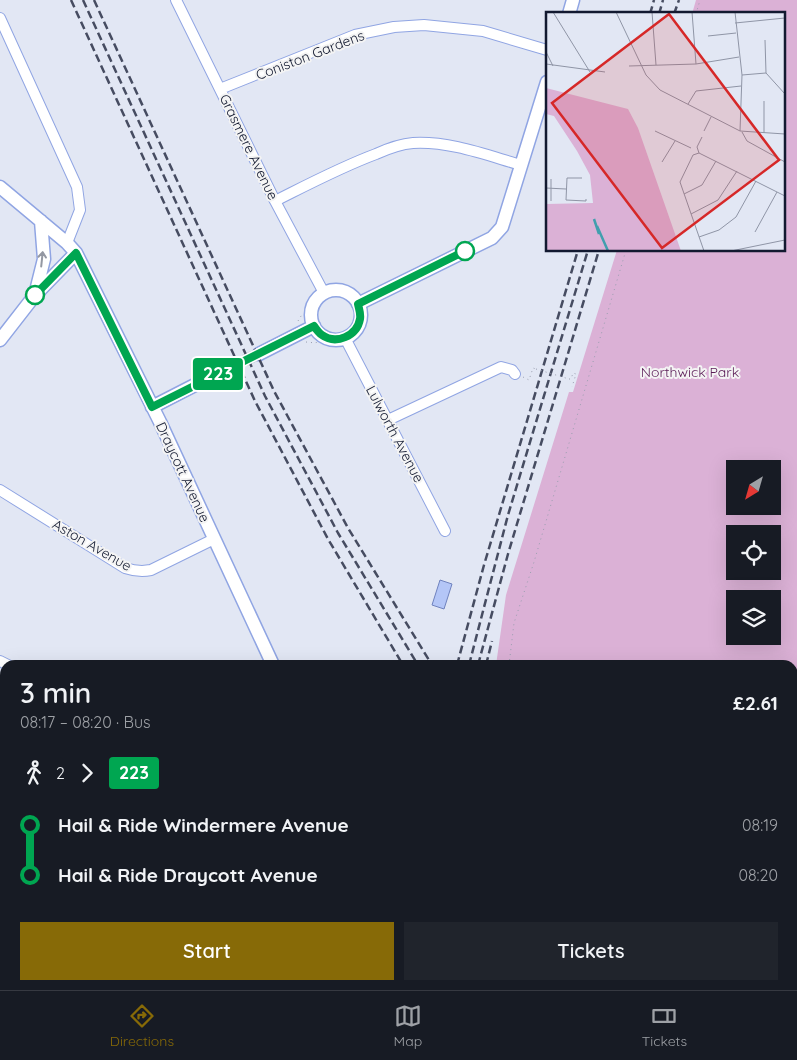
<!DOCTYPE html>
<meta charset="utf-8">
<style>
:root{--surface:#171b24;--page:#20242c;--text:#f1f3f6;--muted:#9ea1a6;--line:#363941;--accent:#876a07}
body{margin:0;font-family:Quicksand,sans-serif;background:var(--page);color:var(--text);height:100vh;display:flex;flex-direction:column;font-size:19px;white-space:nowrap}
*{box-sizing:border-box;margin:0}
p{font-size:16px;color:var(--muted)}
.icon{flex:none;width:28px;height:28px;fill:none;stroke:currentColor;stroke-width:2;stroke-linecap:round;stroke-linejoin:round}
.map{position:relative;flex:1;overflow:hidden}
.sheet{position:absolute;left:0px;top:660px;width:798px;height:330px;display:flex;flex-direction:column;background:var(--surface);border-radius:15px 15px 0 0;box-shadow:0 5px 20px #0002}
.sheet>*{flex:none}
.badge{padding:0 10px;border-radius:4px;font-size:18px;line-height:32px}
.needle{width:32px;rotate:217deg}
.fabs{position:absolute;left:726px;top:460px;display:grid;gap:10px}
.fabs a{display:grid;place-items:center;width:55px;height:55px;border-radius:0px;background:var(--surface);box-shadow:0 5px 20px #0002;font-size:25px}
.map>.badge{position:absolute;translate:-50% -50%;box-shadow:0 0 0 2px #fff}
.legs{display:flex;align-items:center;gap:8px;height:55px;padding:0 20px;font-size:16px}
.legs p{margin-inline-start:auto}
.overview{display:flex;align-items:center;justify-content:space-between;height:85px;padding:0 20px}
h1{font-size:28px;font-weight:600;line-height:38px}
.button{display:flex;gap:10px;margin-top:auto;padding:10px 20px}
.button a{flex:1;height:58px;border-radius:0px;background:var(--accent);color:#fff;font-size:20px;font-weight:600;line-height:58px;text-align:center}
.button a+a{background:var(--page);color:var(--text)}
ul{padding:0 20px;list-style:none}
li{display:flex;align-items:center;gap:18px;height:50px;font-size:19px}
li i{display:grid;place-items:center;width:8px;height:100%;margin:0 6px;background:currentColor}
li i::after{content:'';width:12px;height:12px;margin:-6px;border:4px solid;border-radius:50%;background:var(--surface)}
li p{margin-inline-start:auto}
li:first-child i{background:linear-gradient(#0000 50%,currentColor 0)}
li:last-child i{background:linear-gradient(currentColor 50%,#0000 0)}
.tab-bar{display:flex;justify-content:space-around;align-items:center;height:70px;border-top:1px solid var(--line);background:var(--surface);font-size:14px;color:var(--muted)}
.tab-bar a{display:grid;justify-items:center;gap:2px}
.tab-bar .active{color:var(--accent)}
.map>svg:first-child{display:block}
.green{fill:#dbb1d6;fill-rule:evenodd}
.building{fill:#b4c6f7;stroke:#6f82be}
.lines{fill:none;stroke-linecap:round;stroke-linejoin:round}
.tertiary-tunnel{stroke:#c3c8d7;stroke-width:12;stroke-dasharray:12 6;stroke-linecap:butt}
.minor-casing{stroke:#90a5e3;stroke-width:12}
.tertiary-casing{stroke:#90a5e3;stroke-width:15}
.path{stroke:#999eaf;stroke-width:1;stroke-dasharray:1 4;stroke-linecap:butt}
.minor{stroke:#fff;stroke-width:10}
.tertiary{stroke:#fff;stroke-width:12}
.rail{stroke:#464c61;stroke-width:2.5;stroke-dasharray:8 4;stroke-linecap:butt}
.path-bridge{stroke:#999eaf;stroke-width:1;stroke-dasharray:1 4;stroke-linecap:butt}
.oneway{stroke:#9498a2}
.line-1-casing{stroke:#fff;stroke-width:11}
.line-1{stroke:#00a651;stroke-width:8}
.stop-1-dot{fill:#fff;stroke:#00a651;stroke-width:2.5}
.labels{text-anchor:middle;stroke-width:4;stroke-linejoin:round;paint-order:stroke}
.street-label{font-size:14px;fill:#121930;stroke:#f4f4f4}
.park-label{font-size:14px;fill:#5a1b56;stroke:#f4f4f4}
.inset-river{fill:none;stroke:#419fae;stroke-width:2.5}
.inset-road{fill:none;stroke:#8f95a6;stroke-width:1}
.view{fill:#d62828;fill-opacity:0.15;stroke:#d62828;stroke-width:2.5}
.inset-edge{fill:none;stroke:#121930;stroke-width:2.5}
</style>
<div class="map">
<svg width="797" height="990" viewBox="0 0 797 990">
<rect width="100%" height="100%" fill="#e2e7f4"/>
<path class="green" d="M696 0H797V990H696L692 985H792V665H496L506 595 569 392H573L617 250H783V14H692ZM735 469H772V506H735ZM735 534H772V571H735ZM735 599H772V636H735Z"/>
<path class="building" d="M440 580 452 584 444 609 432 605Z"/>
<g class="lines">
<path class="tertiary-tunnel" d="M228 368 259 354"/>
<defs>
<path id="minor" d="M176 0 275 201 324 293
M0 18 77 187 80 210 67 243
M220 89 355 35 394 27 424 25 483 31 547 50
M275 201C309 184 341 167 376 154 387 149 400 144 413 143 450 141 486 155 521 165
M345 338 445 531
M388 420 501 367 512 370 515 374
M0 490 125 568C134 571 141 572 151 570L214 539
M0 661 8 665
M0 760 5 752
M517 985 522 990
M109 990 112 985"/>
<path id="tertiary" d="M569 14 573 0
M0 187 67 243 76 253 160 422 273 665
M311 315a25 25 0 1 1 50 0a25 25 0 1 1-50 0Z
M35 295 44 259 41 221
M358 304 492 238 502 227 547 82
M0 340 35 295 76 253
M259 354 314 326
M152 407 228 368
M262 990 264 985"/>
</defs>
<use href="#minor" class="minor-casing"/>
<use href="#tertiary" class="tertiary-casing"/>
<path class="path" d="M696 14 700 0
M298 321 301 316 311 315
M306 342 316 343 321 335
M523 377 529 380 533 368 536 369
M569 379H571L573 373 576 374 572 387
M509 665 514 623 534 562 626 250
M700 985 705 990"/>
<use href="#minor" class="minor"/>
<use href="#tertiary" class="tertiary"/>
<path class="rail" d="M71 0 255 401 328 539 403 665
M83 0 265 396 338 533 418 665
M94 0 274 391 348 528 432 665
M650 14 654 0
M659 14 663 0
M674 14 679 0
M457 665 484 565 578 250
M469 665 508 515 588 250
M478 665 508 554 599 250
M486 665 492 641
M626 985 630 990
M644 985 648 990
M656 985 660 990
M671 985 675 990
M397 990V985
M409 990 410 985
M418 990 419 985
M426 990 427 985"/>
<path class="path-bridge" d="M536 369 569 379"/>
</g>
<defs><path id="oneway-shaft" d="M-6 0H5M1.5-3L5.5 0L1.5 3" fill="none" stroke-width="1.6" stroke-linecap="round" stroke-linejoin="round" transform="scale(1.25)"/></defs>
<use class="oneway" href="#oneway-shaft" transform="translate(42 259) rotate(-84)"/>
<g class="lines">
<defs>
<path id="line-1" d="M35 295 76 253 152 407 314 326C316 329 319 333 322 335 336 345 357 336 360 319 361 314 359 309 358 304L465 251"/>
</defs>
<use href="#line-1" class="line-1-casing"/>
<use href="#line-1" class="line-1"/>
</g>
<g class="stop-1-dot">
<circle cx="465" cy="251" r="9"/>
<circle cx="35" cy="295" r="9"/>
</g>
<g class="labels">
<g class="street-label">
<text transform="translate(310 55) rotate(-21)" y="5">Coniston Gardens</text>
<text transform="translate(249 147) rotate(64)" y="5">Grasmere Avenue</text>
<text transform="translate(395 434) rotate(62)" y="5">Lulworth Avenue</text>
<text transform="translate(183 472) rotate(65)" y="5">Draycott Avenue</text>
<text transform="translate(92 545) rotate(30)" y="5">Aston Avenue</text>
</g>
<g class="park-label">
<text x="690" y="377">Northwick Park</text>
</g>
</g>
<g transform="translate(546 12)">
<rect width="239" height="239" fill="#e2e7f4"/>
<path d="M0 76 82 97 92 116 135 239H0V192L47 191 44 163 31 139 8 104 0 102Z" fill="#dbb1d6"/>
<path class="inset-river" d="M48 207 53 222M51 214 62 239"/>
<path class="inset-road" d="M7 0 44 60M70 0 100 63 114 78 194 119 239 122M106 0 110 53M146 0 150 52M189 0 196 63 194 119M189 11 239 6M162 24 190 21M219 28 220 61M0 40 7 54M0 52 59 60M83 54 150 52 193 45M196 63 220 61 239 82M218 89V121M142 92 150 79 195 74M109 119 145 136M158 119 165 105M196 120 201 129 239 150M153 141 147 143 134 170 158 239M153 141 239 184M153 141 151 135 156 125M116 150 129 129M36 166H21L20 188 40 189V187M0 176 20 177M138 182 156 173 170 149M5 189V167M145 202 172 188 191 159M209 220 231 180M153 225 173 218 190 205 210 169M185 239 239 228"/>
<path class="view" d="M123 2 233 148 116 236 6 91Z"/>
<rect width="239" height="239" class="inset-edge"/>
</g>
</svg>
<div class="fabs">
<a><svg class="needle" viewBox="-14 -14 28 28"><path d="M0-13l5 13h-10z" fill="#e53935"/><path d="M0 13l5-13h-10z" fill="#9ea1a6"/></svg></a>
<a><svg class="icon" aria-label="locate" viewBox="0 0 24 24"><circle cx="12" cy="12" r="6"/><path d="M12 2v4M12 18v4M2 12h4M18 12h4"/></svg></a>
<a><svg class="icon" aria-label="layers" viewBox="0 0 24 24"><path d="M12 4l9 5-9 5-9-5zM3 14l9 5 9-5"/></svg></a>
</div>
<b class="badge" style="left:218px;top:374px;background:#00a651;color:#fff">223</b>
<section class="sheet">
<div class="overview"><div><h1>3 min</h1><p>08:17 – 08:20 · Bus</p></div><b>£2.61</b></div>
<div class="legs"><svg class="icon" aria-label="walk" viewBox="0 0 24 24"><circle cx="13" cy="4" r="2"/><path d="M13 8l-2 6 4 7M11 14l-3 7M7 12l3-4h3l4 4"/></svg>2<svg class="icon" aria-label="forward" viewBox="0 0 24 24"><path d="M9 5l7 7-7 7"/></svg><b class="badge" style="background:#00a651;color:#fff">223</b></div>
<ul>
<li><i style="color:#00a651"></i><b>Hail &amp; Ride Windermere Avenue</b><p>08:19</p></li>
<li><i style="color:#00a651"></i><b>Hail &amp; Ride Draycott Avenue</b><p>08:20</p></li>
</ul>
<div class="button"><a>Start</a><a>Tickets</a></div>
</section>
</div>
<nav class="tab-bar">
<a class="active"><svg class="icon" aria-label="directions" viewBox="0 0 24 24"><path d="M12 3l9 9-9 9-9-9zM9 14v-3h6M13 9l2 2-2 2"/></svg>Directions</a>
<a><svg class="icon" aria-label="map" viewBox="0 0 24 24"><path d="M3 6l6-2 6 2 6-2v14l-6 2-6-2-6 2zM9 4v14M15 6v14"/></svg>Map</a>
<a><svg class="icon" aria-label="tickets" viewBox="0 0 24 24"><path d="M3 7h18v10H3zM15 7v10"/></svg>Tickets</a>
</nav>
